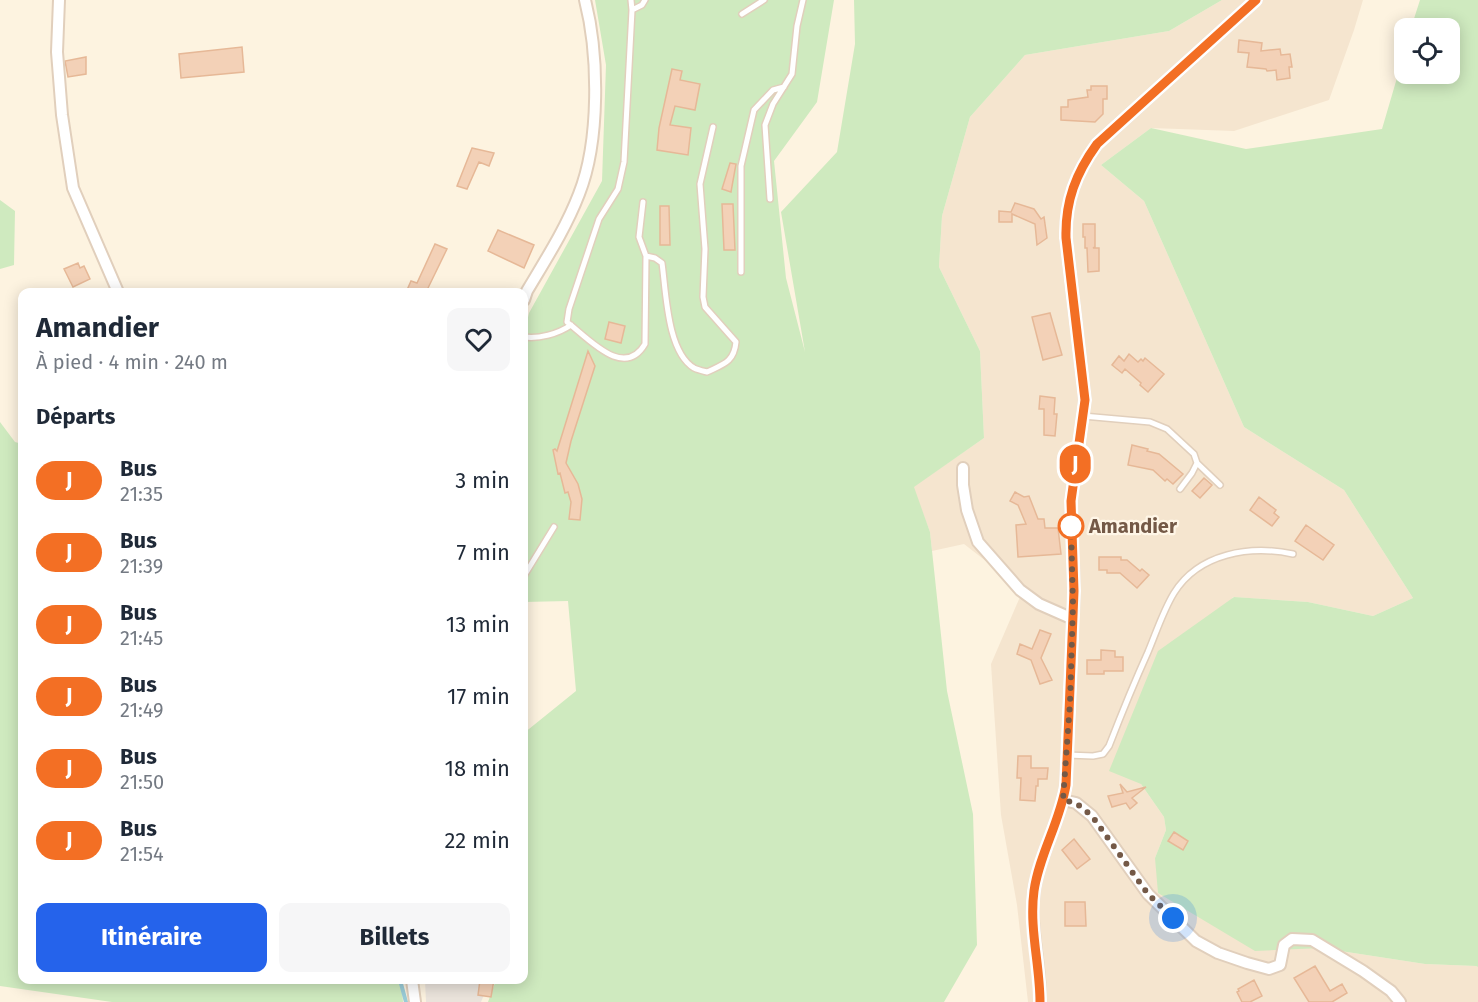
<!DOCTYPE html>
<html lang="fr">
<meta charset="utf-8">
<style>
:root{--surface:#fff;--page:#f6f6f7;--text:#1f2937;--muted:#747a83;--accent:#2563eb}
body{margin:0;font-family:"Fira Sans",sans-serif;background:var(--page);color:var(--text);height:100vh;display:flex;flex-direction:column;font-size:22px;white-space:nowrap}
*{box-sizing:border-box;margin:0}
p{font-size:20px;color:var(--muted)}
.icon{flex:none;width:33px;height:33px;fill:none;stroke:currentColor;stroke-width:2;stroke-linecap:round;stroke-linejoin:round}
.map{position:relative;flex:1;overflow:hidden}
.sheet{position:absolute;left:18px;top:288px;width:510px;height:696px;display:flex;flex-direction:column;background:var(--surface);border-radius:12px;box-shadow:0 3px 15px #0003}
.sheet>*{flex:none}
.badge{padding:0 12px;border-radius:20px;font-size:21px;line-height:39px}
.controls{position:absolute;left:1394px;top:18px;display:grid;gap:12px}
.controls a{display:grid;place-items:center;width:66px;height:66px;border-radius:12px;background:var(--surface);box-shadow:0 3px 15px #0003;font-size:30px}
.you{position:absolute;width:30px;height:30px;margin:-15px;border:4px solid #fff;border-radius:50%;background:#1a73e8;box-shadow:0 0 0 9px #1a73e833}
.map>.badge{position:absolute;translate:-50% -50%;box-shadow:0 0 0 3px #fff}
h2{padding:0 18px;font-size:22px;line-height:54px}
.round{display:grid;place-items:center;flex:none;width:63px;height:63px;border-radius:12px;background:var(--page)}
.headline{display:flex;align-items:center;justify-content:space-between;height:102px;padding:0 18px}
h1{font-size:28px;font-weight:700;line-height:45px}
.action{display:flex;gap:12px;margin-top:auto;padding:12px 18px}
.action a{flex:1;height:69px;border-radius:12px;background:var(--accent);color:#fff;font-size:24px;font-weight:700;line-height:69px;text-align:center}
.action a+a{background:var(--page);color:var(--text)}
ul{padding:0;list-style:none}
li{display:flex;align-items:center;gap:18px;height:72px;padding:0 18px}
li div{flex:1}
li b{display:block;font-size:22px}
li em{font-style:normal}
li .badge{min-width:66px;font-weight:700;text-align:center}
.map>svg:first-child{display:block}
.residential{fill:#f5e5cf}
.industrial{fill:#ebe4dc}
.green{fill:#cfeabf}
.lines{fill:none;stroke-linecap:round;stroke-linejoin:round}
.stream{stroke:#9bcdd8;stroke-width:4}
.building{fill:#f3d1b7;stroke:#e6b897;stroke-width:1.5}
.service-casing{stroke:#e1cfbc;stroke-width:8}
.minor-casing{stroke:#e1cfbc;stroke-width:14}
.service{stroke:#fff;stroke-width:5}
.minor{stroke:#fff;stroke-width:10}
.line-casing{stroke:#fff;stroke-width:14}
.line{stroke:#f36f24;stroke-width:9}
.walk{stroke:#745947;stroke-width:6;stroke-dasharray:0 10.8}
.stop-dot{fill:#fff;stroke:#f36f24;stroke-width:3}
.labels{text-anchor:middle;stroke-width:4.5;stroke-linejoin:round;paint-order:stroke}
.stop-label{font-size:20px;font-weight:bold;fill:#745947;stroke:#fff6e7;text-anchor:start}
</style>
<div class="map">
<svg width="1478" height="1002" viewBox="0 0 1478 1002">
<rect width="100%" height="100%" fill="#fdf3e0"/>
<path class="residential" d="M1222 0H1363L1354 30 1329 100 1234 131 1151 128 1101 165 1144 201 1244 427 1344 490 1413 598 1373 616 1308 602 1233 597 1141 784 1164 817 1166 830 1155 858 1321 948 1425 964 1476 966 1478 967V1002H1028L1017 905 1001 815 991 664 1023 590 964 544 932 551 930 532 913 487 984 438 980 351 939 267 942 216 970 117 1025 55 1169 31Z"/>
<path class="industrial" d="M425 980H490L481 1002H426Z"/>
<path class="green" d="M595 0H834L817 102 774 161 786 278 805 352 781 212 837 152 855 44 854 0H1222L1169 31 1025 55 970 117 942 216 939 267 980 351 984 438 914 487 930 532 947 691 973 814 977 945 944 1002H488L496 980H524V733L576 691 568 601 524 602V335L529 313 602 181 606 65Z
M1420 0H1478V967L1476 966 1425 964 1321 948 1255 951 1158 893 1155 858 1166 830 1164 817 1141 784 1109 771 1158 651 1234 597 1308 602 1373 616 1413 598 1344 490 1244 427 1144 201 1101 165 1151 128 1246 149 1382 129 1404 54V74H1449V28H1411Z
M0 200 15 211 14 265 0 269Z
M0 422 15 442 22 444V980H401L403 1002H112L0 986Z"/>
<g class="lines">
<path class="stream" d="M400 980 406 1002"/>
</g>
<path class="building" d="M1239 40 1262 43 1261 51 1280 49 1281 55 1290 54 1292 67H1289L1290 78 1277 80 1276 70 1267 71 1266 69 1247 67 1249 53 1238 52Z
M242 47 244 72 181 78 179 54Z
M86 57V74L68 77 65 61Z
M672 69 682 71 680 80 700 84 695 110 675 106 670 125 691 128 688 155 657 150 659 128Z
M1091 86H1107V99H1103V114L1095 122 1061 120V107H1068V100L1088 97 1087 90H1091Z
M472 148 494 153 489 166 479 162 467 189 457 186Z
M730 163 736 164 731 192 722 189Z
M1015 203 1034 209 1041 219 1044 217 1047 238 1037 245 1035 224 1012 214V222H999V211L1011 212Z
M722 204H733L735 250H724Z
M660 206H669L670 245H660Z
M1083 224H1095V247L1093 248H1099V271L1088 272 1087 248H1085V237H1083Z
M498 230 534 245 524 268 488 251Z
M435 244 447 249 428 288 438 292H413L407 290 411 281 417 283Z
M78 263 80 268 84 266 90 279 73 287 64 269Z
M1050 313 1062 355 1043 360 1032 317Z
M609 322 625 326 621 343 605 339Z
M588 351 595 366 571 441 566 463 578 484 582 499 580 520 569 519 571 502 568 492 565 493 560 473 558 474 553 450 555 449 557 451Z
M1129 354 1138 362 1141 359 1143 361 1145 358 1164 374 1148 392 1140 385 1141 383 1125 369 1122 373 1112 365 1119 356 1124 361Z
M1040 396 1055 398 1054 414H1057L1055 436 1044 435V409H1039Z
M1132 445 1148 449 1147 451 1159 454 1183 474 1173 484 1167 479 1165 481 1153 470 1128 465Z
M1204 478 1212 485 1200 498 1192 491Z
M1015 492 1024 497 1029 496 1038 519H1044L1045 528H1058L1061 554 1018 557 1016 525 1026 524 1018 505 1010 501Z
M1259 497 1276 510 1274 513 1279 517 1272 526 1250 510Z
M1306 525 1334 545 1323 560 1295 541Z
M1099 557H1121V560H1127L1140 571 1142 569 1149 575 1137 588 1120 573H1107V570H1099Z
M1040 630 1051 634 1041 658 1052 680 1040 684 1031 660 1017 654 1020 644 1032 649Z
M1101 650 1115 651V657H1123V671H1104V674H1087V660H1101Z
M1018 756H1031V768H1048L1047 779H1038V786H1036L1035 801 1020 800 1021 778H1017Z
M1120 784 1127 792 1146 787 1132 798 1137 803 1130 809 1126 803 1112 807 1108 796 1123 793Z
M1174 832 1188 841 1183 850 1168 841Z
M1074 839 1090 859 1077 869 1062 850Z
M1065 902H1085L1086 926H1065Z
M1315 966 1330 991 1342 984 1347 993 1332 1002H1309L1294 978Z
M480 980H494L491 997 478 995Z
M1254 980 1262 996 1250 1002H1242L1237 992 1239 991 1238 989Z"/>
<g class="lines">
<defs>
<path id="service" d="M631 0 632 10 642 5 645 0
M632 10 624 162 618 189 599 219 569 309 567 322C588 338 624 380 645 344L646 256 639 237 643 202
M742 14 764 0
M770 199 765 125 773 104 792 74 797 26 803 0
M646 256 655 258 662 263C666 291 667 352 694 368 698 370 703 371 707 372 724 364 734 362 736 342L705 307 703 297 705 249 700 184 713 127
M741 272V166L754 110 773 90 784 87
M524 337C539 339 558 334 571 325
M1083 416 1150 422 1167 429 1194 454 1197 463 1220 485
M1180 489 1192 473 1197 463
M524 576 554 527
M1067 755 1093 756 1103 754 1109 746C1121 715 1134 683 1148 652 1156 633 1163 611 1174 593 1199 553 1250 545 1293 554"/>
<path id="minor" d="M59 0 57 52 62 115 73 188 118 292
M524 300 527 291C546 259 566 228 579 194 600 141 599 55 585 0
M963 468V485L967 510 978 542 1020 590 1039 604 1073 619
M1063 800 1076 803 1092 816 1148 894 1196 941 1218 953 1247 963 1269 969 1280 965 1284 945 1292 939 1312 940 1363 971 1391 991 1400 1002
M412 980 415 1002
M1040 1002C1041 965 1029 928 1034 891 1039 855 1060 822 1066 785L1074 591 1071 501 1085 400 1066 238C1065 201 1076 173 1097 144L1256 0"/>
</defs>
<use href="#service" class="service-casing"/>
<use href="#minor" class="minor-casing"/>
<use href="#service" class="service"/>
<use href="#minor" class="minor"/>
</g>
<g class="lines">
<defs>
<path id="line" d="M1040 1002C1040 965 1029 928 1034 891 1039 855 1060 822 1066 785L1074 591 1071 501 1085 400 1066 238C1065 201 1076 173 1097 144L1256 0"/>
</defs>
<use href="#line" class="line-casing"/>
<use href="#line" class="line"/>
<path class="walk" d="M1071 526 1073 605 1070 703 1063 800 1076 803 1092 816 1148 894 1173 918"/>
</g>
<circle class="stop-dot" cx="1071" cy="526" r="12"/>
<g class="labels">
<g class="stop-label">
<text x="1089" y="533">Amandier</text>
</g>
</g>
</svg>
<div class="controls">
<a><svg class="icon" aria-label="locate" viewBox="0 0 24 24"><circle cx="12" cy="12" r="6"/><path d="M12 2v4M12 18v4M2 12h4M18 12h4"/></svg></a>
</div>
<div class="you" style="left:1173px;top:918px"></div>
<b class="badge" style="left:1075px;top:464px;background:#f36f24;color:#fff">J</b>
<section class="sheet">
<div class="headline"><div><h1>Amandier</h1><p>À pied · 4 min · 240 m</p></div><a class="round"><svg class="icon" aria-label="heart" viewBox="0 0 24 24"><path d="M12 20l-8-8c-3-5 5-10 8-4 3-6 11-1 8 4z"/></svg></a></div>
<h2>Départs</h2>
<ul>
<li><span class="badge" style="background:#f36f24;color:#fff">J</span><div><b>Bus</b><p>21:35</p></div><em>3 min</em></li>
<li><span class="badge" style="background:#f36f24;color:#fff">J</span><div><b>Bus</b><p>21:39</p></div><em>7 min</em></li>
<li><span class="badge" style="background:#f36f24;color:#fff">J</span><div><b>Bus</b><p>21:45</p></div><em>13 min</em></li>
<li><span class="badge" style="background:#f36f24;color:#fff">J</span><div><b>Bus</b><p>21:49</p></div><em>17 min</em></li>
<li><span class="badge" style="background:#f36f24;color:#fff">J</span><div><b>Bus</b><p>21:50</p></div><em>18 min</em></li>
<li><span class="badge" style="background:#f36f24;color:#fff">J</span><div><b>Bus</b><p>21:54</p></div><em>22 min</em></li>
</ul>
<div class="action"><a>Itinéraire</a><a>Billets</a></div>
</section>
</div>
